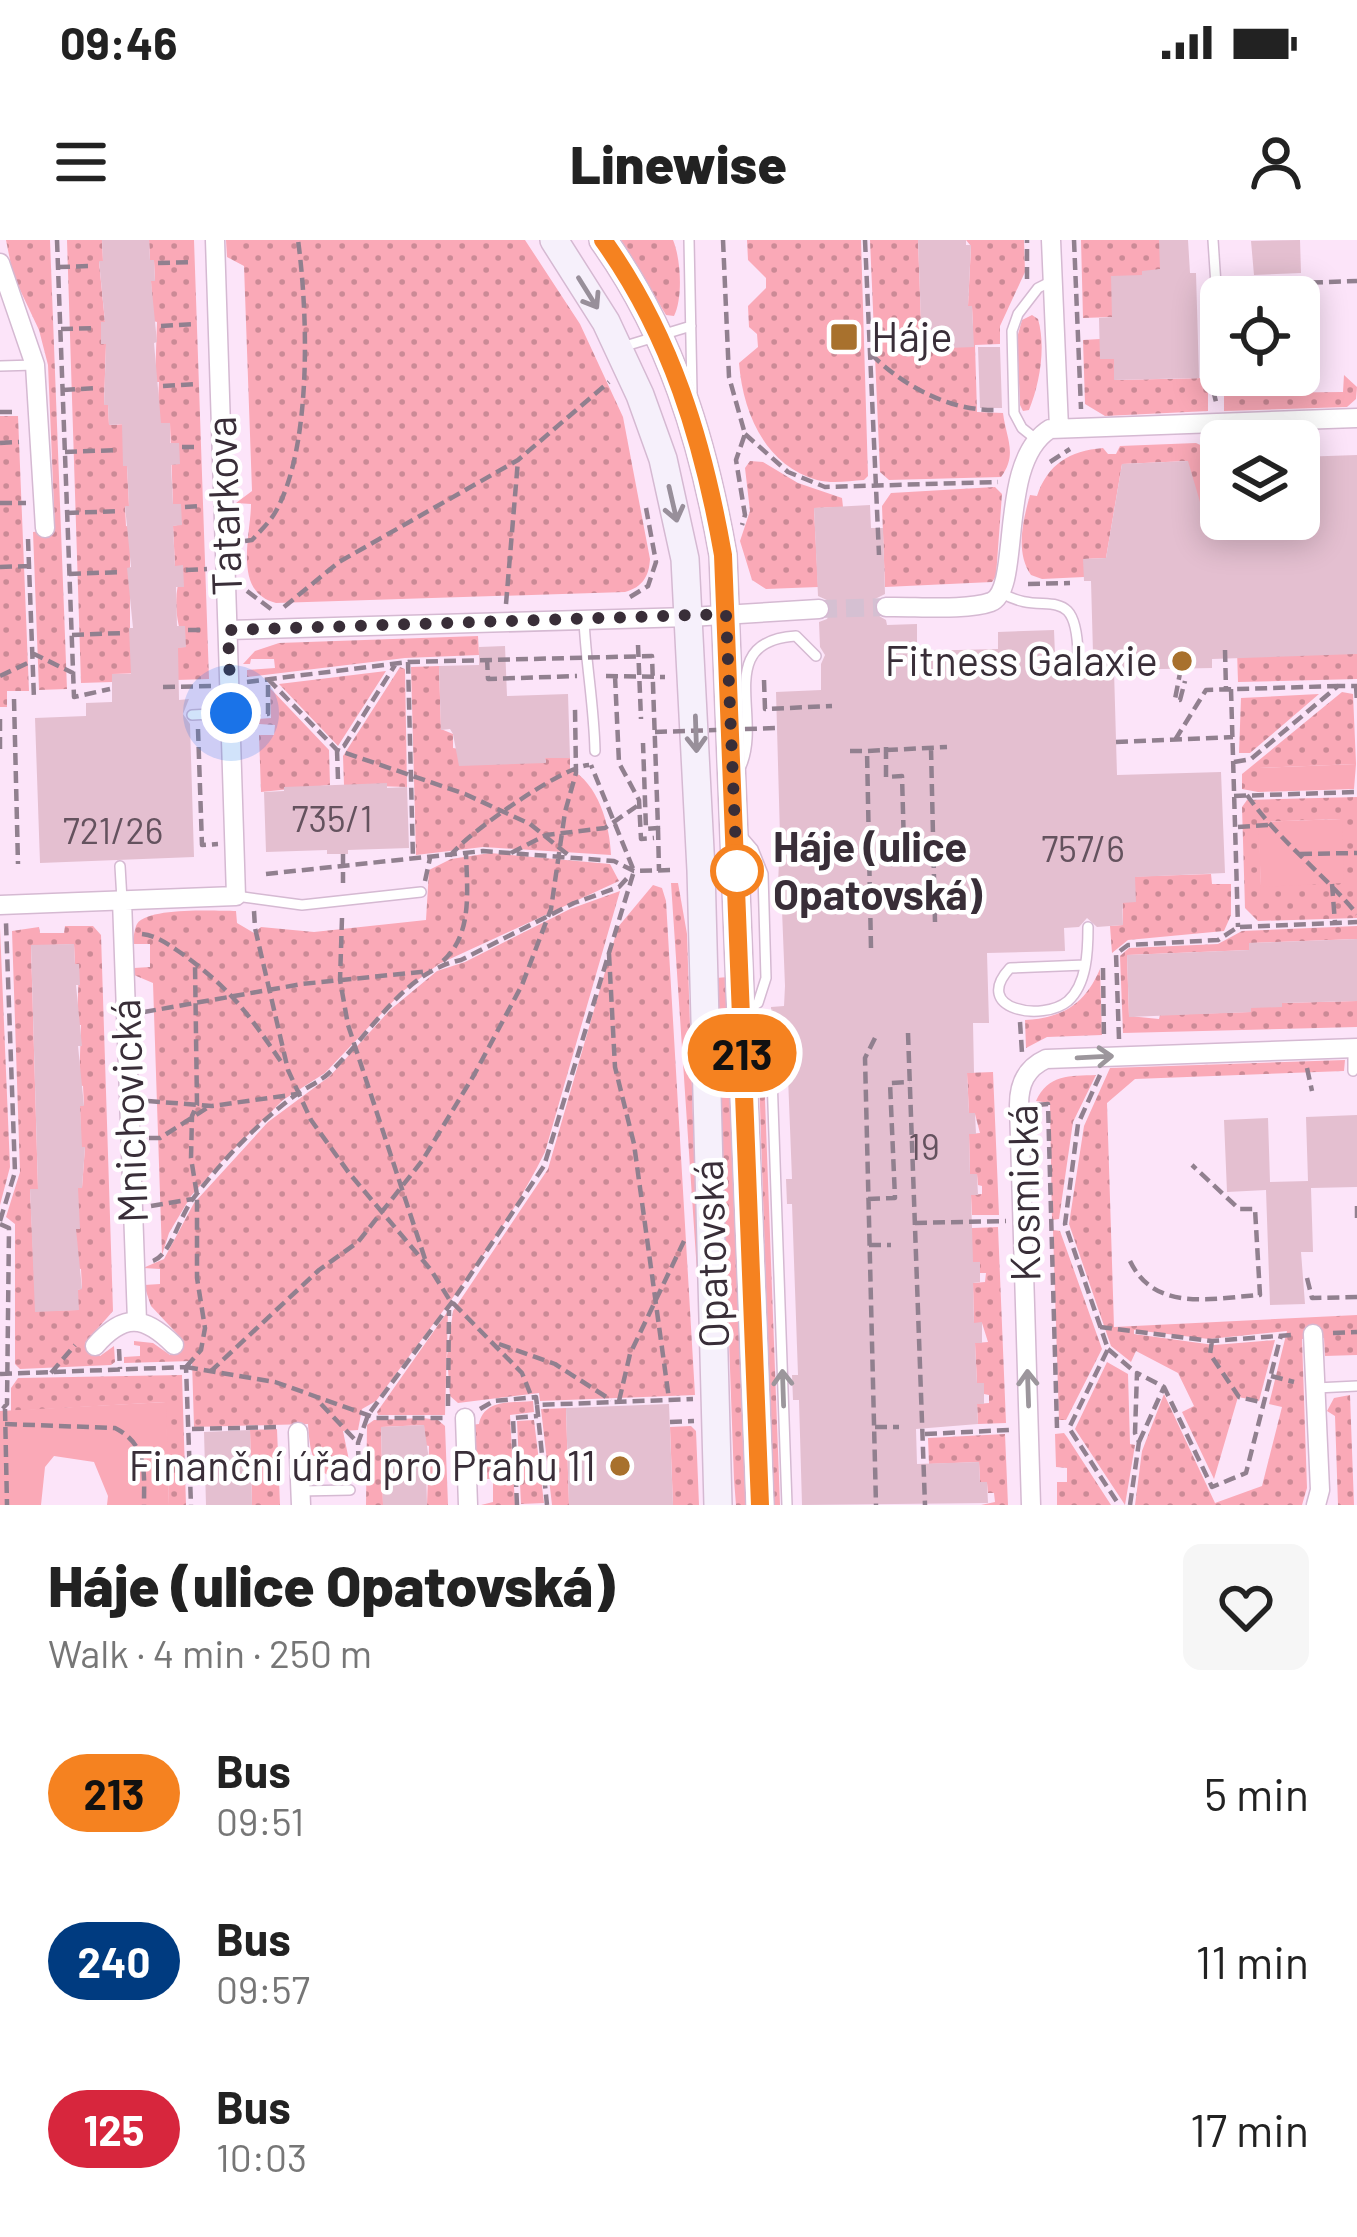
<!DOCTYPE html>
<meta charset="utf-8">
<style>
:root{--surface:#fff;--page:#f6f6f6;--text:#222;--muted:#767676}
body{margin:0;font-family:Barlow,sans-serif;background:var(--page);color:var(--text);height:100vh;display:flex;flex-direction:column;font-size:45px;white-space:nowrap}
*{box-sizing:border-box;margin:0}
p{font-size:39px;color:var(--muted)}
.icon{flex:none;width:66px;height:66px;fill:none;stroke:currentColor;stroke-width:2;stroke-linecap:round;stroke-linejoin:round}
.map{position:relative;height:1265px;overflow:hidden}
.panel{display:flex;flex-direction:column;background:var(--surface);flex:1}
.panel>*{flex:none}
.badge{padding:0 24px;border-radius:39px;font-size:42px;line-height:78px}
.buttons{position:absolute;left:1200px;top:36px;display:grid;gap:24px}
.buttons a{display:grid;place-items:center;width:120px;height:120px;border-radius:18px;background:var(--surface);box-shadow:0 6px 30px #0003;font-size:60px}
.you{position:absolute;width:60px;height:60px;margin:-30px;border:9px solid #fff;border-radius:50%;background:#1a73e8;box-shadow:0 0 0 18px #1a73e833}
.map>.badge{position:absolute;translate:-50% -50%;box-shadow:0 0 0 6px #fff}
.round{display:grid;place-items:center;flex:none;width:126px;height:126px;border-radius:18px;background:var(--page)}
.overview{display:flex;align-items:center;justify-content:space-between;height:204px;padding:0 48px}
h1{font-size:57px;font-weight:800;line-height:90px}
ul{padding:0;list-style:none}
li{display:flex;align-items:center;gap:36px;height:168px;padding:0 48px}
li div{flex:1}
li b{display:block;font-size:45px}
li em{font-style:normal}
li .badge{min-width:132px;font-weight:700;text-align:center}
.status{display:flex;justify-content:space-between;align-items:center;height:84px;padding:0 60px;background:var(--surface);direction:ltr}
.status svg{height:33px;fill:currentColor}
header{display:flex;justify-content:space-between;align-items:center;height:156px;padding:0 48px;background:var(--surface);font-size:54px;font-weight:800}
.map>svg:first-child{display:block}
.grass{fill:url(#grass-dots);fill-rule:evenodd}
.park{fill:#faa9b7}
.building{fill:#e4bfd0}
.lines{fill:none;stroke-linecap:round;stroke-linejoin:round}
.minor-tunnel{stroke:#d5c0d2;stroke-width:18;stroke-dasharray:18 9;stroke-linecap:butt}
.service-casing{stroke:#d5b9d2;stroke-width:12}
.minor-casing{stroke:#d5b9d2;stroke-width:21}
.secondary-casing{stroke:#d5b9d2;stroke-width:30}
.path{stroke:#91808f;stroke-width:4.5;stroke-dasharray:12 6;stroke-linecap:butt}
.service{stroke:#fff;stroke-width:9}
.minor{stroke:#fff;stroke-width:18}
.secondary{stroke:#f6f0fb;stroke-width:27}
.path-bridge{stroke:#91808f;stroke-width:4.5;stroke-dasharray:12 6;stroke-linecap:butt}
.oneway{stroke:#988f9a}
.oneway2{stroke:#9c969c}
.line-casing{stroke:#fff;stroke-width:27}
.line{stroke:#f58220;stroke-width:18}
.walk{stroke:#392e38;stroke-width:12;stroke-dasharray:0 21.6}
.poi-dot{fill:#a8712d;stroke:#fff;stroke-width:4.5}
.stop-dot{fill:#fff;stroke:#f58220;stroke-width:6}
.labels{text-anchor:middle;stroke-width:9;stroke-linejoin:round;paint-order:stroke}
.number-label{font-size:36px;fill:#64525e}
.poi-label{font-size:42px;fill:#392e38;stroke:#fff;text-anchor:end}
.street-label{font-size:42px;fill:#392e38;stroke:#fff}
.stop-label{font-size:42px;font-weight:bold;fill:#392e38;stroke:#fff;text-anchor:start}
</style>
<div class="status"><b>09:46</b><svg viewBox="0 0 49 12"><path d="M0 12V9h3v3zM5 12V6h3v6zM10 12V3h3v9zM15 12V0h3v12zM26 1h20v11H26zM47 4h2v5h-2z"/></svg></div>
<header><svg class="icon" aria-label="menu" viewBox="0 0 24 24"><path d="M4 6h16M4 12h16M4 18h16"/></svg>Linewise<svg class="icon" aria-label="person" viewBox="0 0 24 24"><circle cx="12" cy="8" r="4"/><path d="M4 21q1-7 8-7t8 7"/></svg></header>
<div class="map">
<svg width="1357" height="1265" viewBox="0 0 1357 1265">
<defs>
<pattern id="grass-dots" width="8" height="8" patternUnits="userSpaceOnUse" patternTransform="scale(3)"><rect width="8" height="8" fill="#faa9b7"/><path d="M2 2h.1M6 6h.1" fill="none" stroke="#cb8a96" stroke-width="1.8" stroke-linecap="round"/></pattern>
</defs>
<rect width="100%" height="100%" fill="#fce4f9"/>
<path class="grass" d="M6 0H50L67 449 39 450 33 292 55 290 48 125 39 90 13 35Z
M67 0H102L103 21 99 22 105 82 101 83V103L106 104 104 164 108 165 109 185 127 184 123 225 127 226 129 266 125 267 126 286 130 287V409L186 407C174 379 173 354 183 326H175L173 286 182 284 173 264 170 183H157L159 142H155L157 82 153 81 151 41 155 40 154 21 150 20 149 0H194L209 439 176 440 175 432 112 434V442L81 443Z
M226 0H525L580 84 623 177 650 319C649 336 643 347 625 352L276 363C232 352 251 295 251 264L236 263 252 251 244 26 227 17Z
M621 0H673C681 19 683 58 674 76L666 75Z
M747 0H861L868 236 864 240C849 241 832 244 817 240 765 225 743 173 739 123L758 107 757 94 749 87 748 66 766 48V38L748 20Z
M870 0H918L922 109 973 86 972 67 968 66 971 6 966 0H1024L1025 32 1000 86V104L975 105 977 172 1003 173C1006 198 1018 214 1001 237L889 240 880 232Z
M1081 0H1168L1160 29 1142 35 1112 77 1083 78Z
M1032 75 1038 79C1046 107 1040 143 1029 170L1023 171 1020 165 1017 98 1022 80Z
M1100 99 1114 119 1115 140 1208 138V171L1105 176 1085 164 1083 100Z
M1344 135 1357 147 1356 159 1347 167 1224 171V137H1232V153L1343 152Z
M0 176H18L29 451H7V467H0Z
M1196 203 1209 209 1208 300 1187 221 1122 224 1106 318 1084 319V337L1042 339 1031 335C1015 312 1023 280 1030 255L1037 256C1048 224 1069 211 1103 208L1108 214H1116L1120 206Z
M750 221 763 222 798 243 842 258 843 267 814 268 818 347 766 349 752 340 740 301 750 271 745 228Z
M995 247 1002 254 996 336 992 342 885 347 882 266 891 253Z
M478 396 479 415 405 418 247 437V430L275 428 274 419H251L250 424H243L255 411 279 403Z
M1357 406V439L1238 442 1237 410Z
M439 426 441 489 453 494V508L546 522 545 518H570V529C598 543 610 585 611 615L483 607 416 615 411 427Z
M400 427 405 429 407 547 344 545 343 516Z
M386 431 338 506 279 444Z
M270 448 329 510 330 545 261 552 259 495H274L275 485 259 484 258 479 271 478Z
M1342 452 1353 454 1356 524 1259 528 1258 552 1242 549V534L1247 530Z
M1319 454 1250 513H1239L1241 458Z
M1357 557V678L1258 681 1245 668 1242 567 1247 560ZM1341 579 1261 646 1259 582Z
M490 613 610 624 619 641 439 724 402 752 325 833 283 860 221 922 191 956 169 993 162 1015 153 743 134 735V728L150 727V704H132C133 700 135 687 137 684 148 667 216 671 236 671L237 683 254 693 261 687 314 692 426 680 429 630 451 619Z
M1211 634 1212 644H1231V675L1224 691 1128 700 1112 713 1110 686 1123 685 1122 637Z
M671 643H678L687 694 699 1062Z
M653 645 662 648 666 661 695 1155 540 1161 539 1153 458 1163 450 1156 447 1116 453 1071 548 929 618 687Z
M620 651 545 912C501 1001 434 1081 376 1161L362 1169 358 1190 343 1191 353 1240C314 1241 310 1216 308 1184L194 1187 192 1121 124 1123V1117L140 1116V1106L134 1105V1101L153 1103 170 1115 183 1100 151 1066 144 1045 160 1044V1029L143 1028 164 1019 194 963 268 882 330 836 390 770 437 731 465 722 570 669Z
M65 686H93L101 695 113 1071 85 1103 100 1116 114 1106 115 1122 111 1125 20 1129 15 1124V984L6 977 20 932 12 691 39 687 40 693H64ZM74 704 75 724 79 725 77 785H81L79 845 83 846 84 865 80 866 81 907H85L82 948H74L77 1028 81 1029 82 1048 78 1050V1070L36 1071 30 950 38 949 31 706Z
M1357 686V699L1250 703 1249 710 1127 715 1129 776 1159 779 1160 775 1251 772V765L1281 767 1282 763 1357 761V787L1123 793 1120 716 1129 708 1218 704 1242 691Z
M0 688 10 927 0 965Z
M1100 729 1102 795 1047 797 1026 808 1025 780C1063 778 1085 764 1100 729Z
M728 737 745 1248 747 1265H736L734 1240 716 738Z
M758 804 763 806 780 1265H773Z
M1345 820 1344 831 1135 839 1107 863 1114 1087 1357 1075V1115L1325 1116 1324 1098 1302 1099 1307 1248 1302 1265H1135L1142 1211 1164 1154 1215 1263 1262 1246 1282 1167 1269 1164 1287 1091 1209 1099 1134 1090V1094L1214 1105 1275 1100 1259 1161 1238 1157 1214 1239 1182 1172 1194 1166 1178 1133 1136 1111 1131 1122 1111 1106 1069 984 1084 886 1110 828Z
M993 832 999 975H972L971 955 982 954V946L978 945 977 934H970L969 894 980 893 975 874 969 873 967 833Z
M1096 835 1073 882 1059 979 1052 980 1050 863 1036 861C1048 834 1070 836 1096 835Z
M998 987 1006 1183 978 1184 977 1164 989 1163V1155L984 1154V1143H977L975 1103 988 1102 982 1083H974L973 1043 985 1042 986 1033H980L979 1022H973L922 990Z
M1053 990 1060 991 1102 1109 1066 1180H1059Z
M448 1071 445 1175H378L377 1172Z
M1107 1122 1128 1134 1130 1204 1135 1205 1125 1265 1075 1189Z
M182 1135 186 1265H169L165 1162 11 1171V1148L18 1138Z
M1350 1155 1354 1265H1338L1335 1176 1327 1171 1334 1158Z
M533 1161 534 1172 510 1175 515 1265H481L493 1262V1239H480L471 1185 479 1184C484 1159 511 1163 533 1161Z
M566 1168 569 1265H552L541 1169Z
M423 1178 438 1180 445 1186 448 1265H427L429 1206 425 1205 424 1185 381 1187 383 1265H366L367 1185 374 1180Z
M534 1180 544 1263 521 1264 517 1181Z
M691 1186 696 1191 699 1265H673L670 1187Z
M277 1189 280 1265H252L250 1190Z
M1064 1193 1067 1197 1111 1265H1057V1242H1067V1228L1056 1227 1055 1194Z
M1005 1194 1008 1265H981L995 1262 994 1253H988L987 1243 980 1242 979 1222 929 1224 928 1198Z"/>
<path class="park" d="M1356 524 1354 549 1258 552V528Z
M1342 579 1344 643 1261 647 1258 582Z
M166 1162 169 1265H107L108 1256 94 1222 54 1216 45 1227 41 1265H0V1171Z"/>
<path class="building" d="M102 0H149L150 20H154L155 41H151L157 102 154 103 161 183H170V203H179L180 224 171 225 173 264H181L182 285 173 286 175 326 183 325 184 347H176L177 386H185L186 407 178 408 179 460 189 459 183 474 190 484 194 617 40 623 35 478 86 476V463L112 462V434H131L129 388H133L127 328 131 327 125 266H129L127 226H123L122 184 109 185 108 165H104L106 104H101V82H105L99 21H103Z
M918 0H966V5H971L968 66H972L974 107 922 109Z
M1159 0H1188L1190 33H1196L1199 138 1114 140V119H1100L1099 78 1112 77 1111 36 1142 35V31L1160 29Z
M1300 0 1301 33 1254 35 1251 1Z
M978 107H1000L1002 168H980Z
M1357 215V414L1212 419V428L1114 430 1117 535 1221 532 1225 633 1135 637 1136 662 1122 663 1123 685 1097 687 1087 678 1079 687 1064 688 1065 711 987 713 989 783H973L974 833H967L969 873H975L976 894H969L970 934H977L978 955H971L973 1022H980V1042L973 1043 974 1083 982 1082V1103H975L977 1143H984V1164H977L978 1184 916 1189 917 1224 979 1222 980 1242H987L988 1263 802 1265 799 1160H793L792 1135H798L792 964H787L786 939H792L786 786H772L771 767 784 766 785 746 782 670H777L780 596 776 452 821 450V424L825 415 820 407 819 382 827 379 832 369 829 361 818 356 814 268 870 265 871 288H883L885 354 875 359 874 373 886 380 887 385 917 384V411L998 409V392L1054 390 1055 415 1069 414 1073 422 1080 423 1087 414 1093 413 1091 341H1084L1083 319 1106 318 1122 224 1188 221 1200 262 1221 263V279H1299V217Z
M505 406 507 456 568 454 570 518H545L546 523 459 526 453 494 450 489 441 490 439 426 479 425V407Z
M387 543V548L407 547 409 608 348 610V614H327V610L266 612 264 552 284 551V547Z
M1357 699V761L1282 763V767L1251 768V772L1129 777 1127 715 1249 710V703Z
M74 704 75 724H79L80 745H76L82 806H78L84 866H80L82 907H85L82 948H78L80 989H76L82 1049 78 1050 79 1070 35 1072 30 949H38L31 705Z
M1357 875V947L1311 948 1313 1012H1301L1305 1064 1270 1065 1266 950 1227 952 1224 880 1268 878 1270 942 1308 941 1306 877Z
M669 1164 673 1265H569L566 1168Z
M424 1185 430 1227H426L427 1265H383L381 1187Z
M250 1190 252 1265H206L204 1192Z"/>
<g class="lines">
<path class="minor-tunnel" d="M819 369 886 367"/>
<defs>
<path id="service" d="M689 0 692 152
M1213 0 1216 45 1227 57
M622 107 691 86
M0 126 35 125
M1037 200 1022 188 1014 173 1012 91 1018 74 1038 48 1052 41
M1002 353C1044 379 1076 338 1078 414
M584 380C586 425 594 465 595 511
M192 475 231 473
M741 526C763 477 713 401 796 396L816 416
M741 595 753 609 763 634 766 738 758 763 740 774 758 785 771 808 787 1265
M120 626 122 660
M236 656 302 665 421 652
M1085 725 1010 728C971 770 1043 782 1068 761 1087 744 1088 711 1088 687
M1353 808V831
M1316 1148 1357 1146
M300 1251 350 1250"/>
<path id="minor" d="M1051 0 1059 188
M0 23 35 125 45 288
M886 367C914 366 966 371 991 362 1023 349 996 222 1050 189L1357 178
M228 390 690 377 819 369
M122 660 137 1081
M0 665 236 656 215 0
M1313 1094 1320 1250 1316 1265
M95 1106C124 1073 144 1075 174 1105
M465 1178 468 1265
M298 1192 301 1265
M1031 1265 1019 865C1019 844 1026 828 1046 819L1357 808"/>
<path id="secondary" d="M554 0 606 82 640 155 663 219 685 319 701 630 718 1265
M603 0C671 95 703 201 723 315L760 1265"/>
</defs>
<use href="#service" class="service-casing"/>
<use href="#minor" class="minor-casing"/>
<use href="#secondary" class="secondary-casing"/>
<path class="path" d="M57 0 74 457 110 449
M723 0 729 137 745 194 736 220 745 275 742 285
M865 0 879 315
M1074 0 1081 169
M158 23 194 22
M58 27 92 26
M1027 39V0
M1239 45 1357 41
M1208 60 1210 137 1216 162
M161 86 196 84
M61 89 97 88
M871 114C904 147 952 172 999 170
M163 146 198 144
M63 150 99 148
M0 172H18
M745 194 788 232 825 247 998 242
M0 203 19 202
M1219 203V263
M182 207H200
M65 212 118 210
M1050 222 1070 209
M0 263H26
M185 267 202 266
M67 273 121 271
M28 299 34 459
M245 301 252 300C260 291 270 282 276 271 312 206 308 73 298 0
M0 327 29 326
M186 330 207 329
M69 334 122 332
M1028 344 1070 343
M247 351 271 369
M630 357 648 346 656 322 646 268
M506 364 518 220
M284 367 339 322 518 220 609 142
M188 390H206
M72 395 124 393
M638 405 641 479
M1225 410 1226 449
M32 413 73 433
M487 418 488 439 577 436
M1181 428 1175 459 1180 460 1185 441
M0 436 32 421
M606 436 665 437
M615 436 619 523 639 560 641 599 654 598
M268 439 337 510 465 554 530 584 572 618
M764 440 765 469 832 466
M247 442 408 422 413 619
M1356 446 1357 462
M163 447 212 446
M1231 449 1238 687
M14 459 18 624
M249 474H268V439
M0 479V515
M198 489 202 605 218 604
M1175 500 1206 450 1338 446
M1116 502 1233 497
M886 507V537L902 536 904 607 932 606
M931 508 935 682
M850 511H867
M1234 522 1251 519 1338 446H1357
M338 539 337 510 344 506 395 425
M1247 555C1278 600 1322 632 1357 674
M1234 556 1357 552
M1238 587 1268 585
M658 588 659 631
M511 613 546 595 605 588 637 566
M343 614V643
M1300 614 1357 613
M450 616C466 594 563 526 589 525
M266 634 483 611 614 621 634 631 673 630
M425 641 430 618
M1332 644 1335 683
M254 671 255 688 288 830 311 880 349 933 431 1030 449 1059 522 1133 532 1158
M342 678 340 740 348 785 425 1019
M142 694C159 696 170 706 184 715 234 752 249 775 284 826
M871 708 867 511 947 507
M609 714 615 827 634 904 669 1159
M443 721C473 694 467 650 466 613
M1103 728 1104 800
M144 772 302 744 430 731
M1020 782 1022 813
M908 793 925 1265
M875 798 865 818 876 1265
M1119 799 1116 714 1128 705 1218 700 1238 687 1357 682
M1307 828 1312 851
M1100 835 1078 884 1065 984 1108 1109 1069 1188 1119 1265
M148 861 212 866 297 854
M1037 865 1048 864 1057 1188
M149 898H160L207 868
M868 959 895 958 890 843 910 842
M151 966 193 959
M1357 966V984
M0 981 15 932 6 683
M915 983 1006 981
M0 984 9 988 7 1164 4 1167 0 1163
M869 1005H891
M153 1021C171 1014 179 978 192 960 221 922 257 883 297 854 307 847 319 842 328 834 370 796 402 732 461 720L574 663 619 647 630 635
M1130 1021C1155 1073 1212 1058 1260 1055L1255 969H1239L1192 925
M1307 1038 1312 1058 1357 1057
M1100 1087 1212 1101 1291 1095
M1333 1093 1357 1092
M1212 1101 1210 1114 1239 1157 1264 1163
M499 1104 555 1124 611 1160
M119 1109 120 1129
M1108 1109 1135 1132
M186 1127 275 1142 376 1178H443
M186 1127 201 1110 205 1088 197 1038V955L191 918 192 876 197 865 195 724
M210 1132 319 1030 358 1002 422 921 474 835 522 745 551 669 565 572 576 533 575 469
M51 1133 75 1105
M0 1134 186 1127 191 1265
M1271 1136 1294 1142
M619 1161 630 1114 684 1001
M321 1164 358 1203
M537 1165 547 1265
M448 1166 449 1070
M5 1169 7 1265
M480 1169 494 1161 536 1157 537 1165 693 1159
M670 1182 694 1181
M5 1184 115 1188C148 1205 144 1232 144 1265
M875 1187H899
M192 1189 281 1187
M925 1194 1009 1190
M1139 1202 1164 1147
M359 1241 358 1203 368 1175 452 1062 544 926 634 631 591 525
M517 1265 513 1178 538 1176
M1130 1265 1139 1202 1135 1193 1137 1133 1164 1147 1212 1247 1246 1233 1281 1095"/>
<use href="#service" class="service"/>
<use href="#minor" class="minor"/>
<use href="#secondary" class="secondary"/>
<path class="path-bridge" d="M408 422 652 416 658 588 646 589 643 503
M655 492 778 488"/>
</g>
<defs><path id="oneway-shaft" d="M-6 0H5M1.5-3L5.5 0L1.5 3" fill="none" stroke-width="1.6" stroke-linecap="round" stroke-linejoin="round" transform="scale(3)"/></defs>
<g class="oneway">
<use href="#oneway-shaft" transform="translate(588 53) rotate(58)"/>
<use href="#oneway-shaft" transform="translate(673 264) rotate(77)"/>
<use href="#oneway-shaft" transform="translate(696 494) rotate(88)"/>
</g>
<g class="oneway2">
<use href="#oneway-shaft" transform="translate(1095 817) rotate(-3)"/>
<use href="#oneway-shaft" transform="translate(783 1148) rotate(-92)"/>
<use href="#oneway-shaft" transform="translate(1028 1148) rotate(-92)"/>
</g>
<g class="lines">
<defs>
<path id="line" d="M603 0C671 95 703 201 723 315L760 1265"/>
</defs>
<use href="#line" class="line-casing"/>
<use href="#line" class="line"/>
<path class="walk" d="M231 473 228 390 726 374 737 635V631"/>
</g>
<g class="poi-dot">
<rect x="829" y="82" width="30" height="30" rx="6"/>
<circle cx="1182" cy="421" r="12"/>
<circle cx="620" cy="1226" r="12"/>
</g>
<circle class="stop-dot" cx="737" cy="631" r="24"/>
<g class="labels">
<g class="number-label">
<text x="332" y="592">735/1</text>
<text x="113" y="604">721/26</text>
<text x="1083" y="622">757/6</text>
<text x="924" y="920">19</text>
</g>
<g class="poi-label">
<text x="871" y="112" text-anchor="start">Háje</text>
<text x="1158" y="436">Fitness Galaxie</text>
<text x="596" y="1241">Finanční úřad pro Prahu 11</text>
</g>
<g class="street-label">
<text transform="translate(224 266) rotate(-92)" y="15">Tatarkova</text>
<text transform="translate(129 871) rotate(-92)" y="15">Mnichovická</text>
<text transform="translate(1024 953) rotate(-91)" y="15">Kosmická</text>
<text transform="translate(711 1014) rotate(-92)" y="15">Opatovská</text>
</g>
<g class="stop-label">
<text x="773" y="622">Háje (ulice<tspan x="773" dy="48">Opatovská)</tspan></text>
</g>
</g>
</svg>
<div class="buttons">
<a><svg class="icon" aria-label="locate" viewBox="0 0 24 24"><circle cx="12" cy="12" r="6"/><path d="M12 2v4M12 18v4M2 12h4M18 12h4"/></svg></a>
<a><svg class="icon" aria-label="layers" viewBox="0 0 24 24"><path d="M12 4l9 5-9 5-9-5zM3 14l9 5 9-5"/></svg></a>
</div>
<div class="you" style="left:231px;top:473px"></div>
<b class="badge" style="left:742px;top:813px;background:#f58220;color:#111">213</b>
</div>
<section class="panel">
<div class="overview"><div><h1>Háje (ulice Opatovská)</h1><p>Walk · 4 min · 250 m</p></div><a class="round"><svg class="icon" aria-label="heart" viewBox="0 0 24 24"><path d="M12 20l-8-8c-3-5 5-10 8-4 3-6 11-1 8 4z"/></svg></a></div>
<ul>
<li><span class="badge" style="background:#f58220;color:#111">213</span><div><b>Bus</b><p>09:51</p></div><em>5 min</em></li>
<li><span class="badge" style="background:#003b80;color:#fff">240</span><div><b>Bus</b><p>09:57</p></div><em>11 min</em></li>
<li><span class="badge" style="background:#d7263d;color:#fff">125</span><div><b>Bus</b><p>10:03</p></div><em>17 min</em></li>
</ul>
</section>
